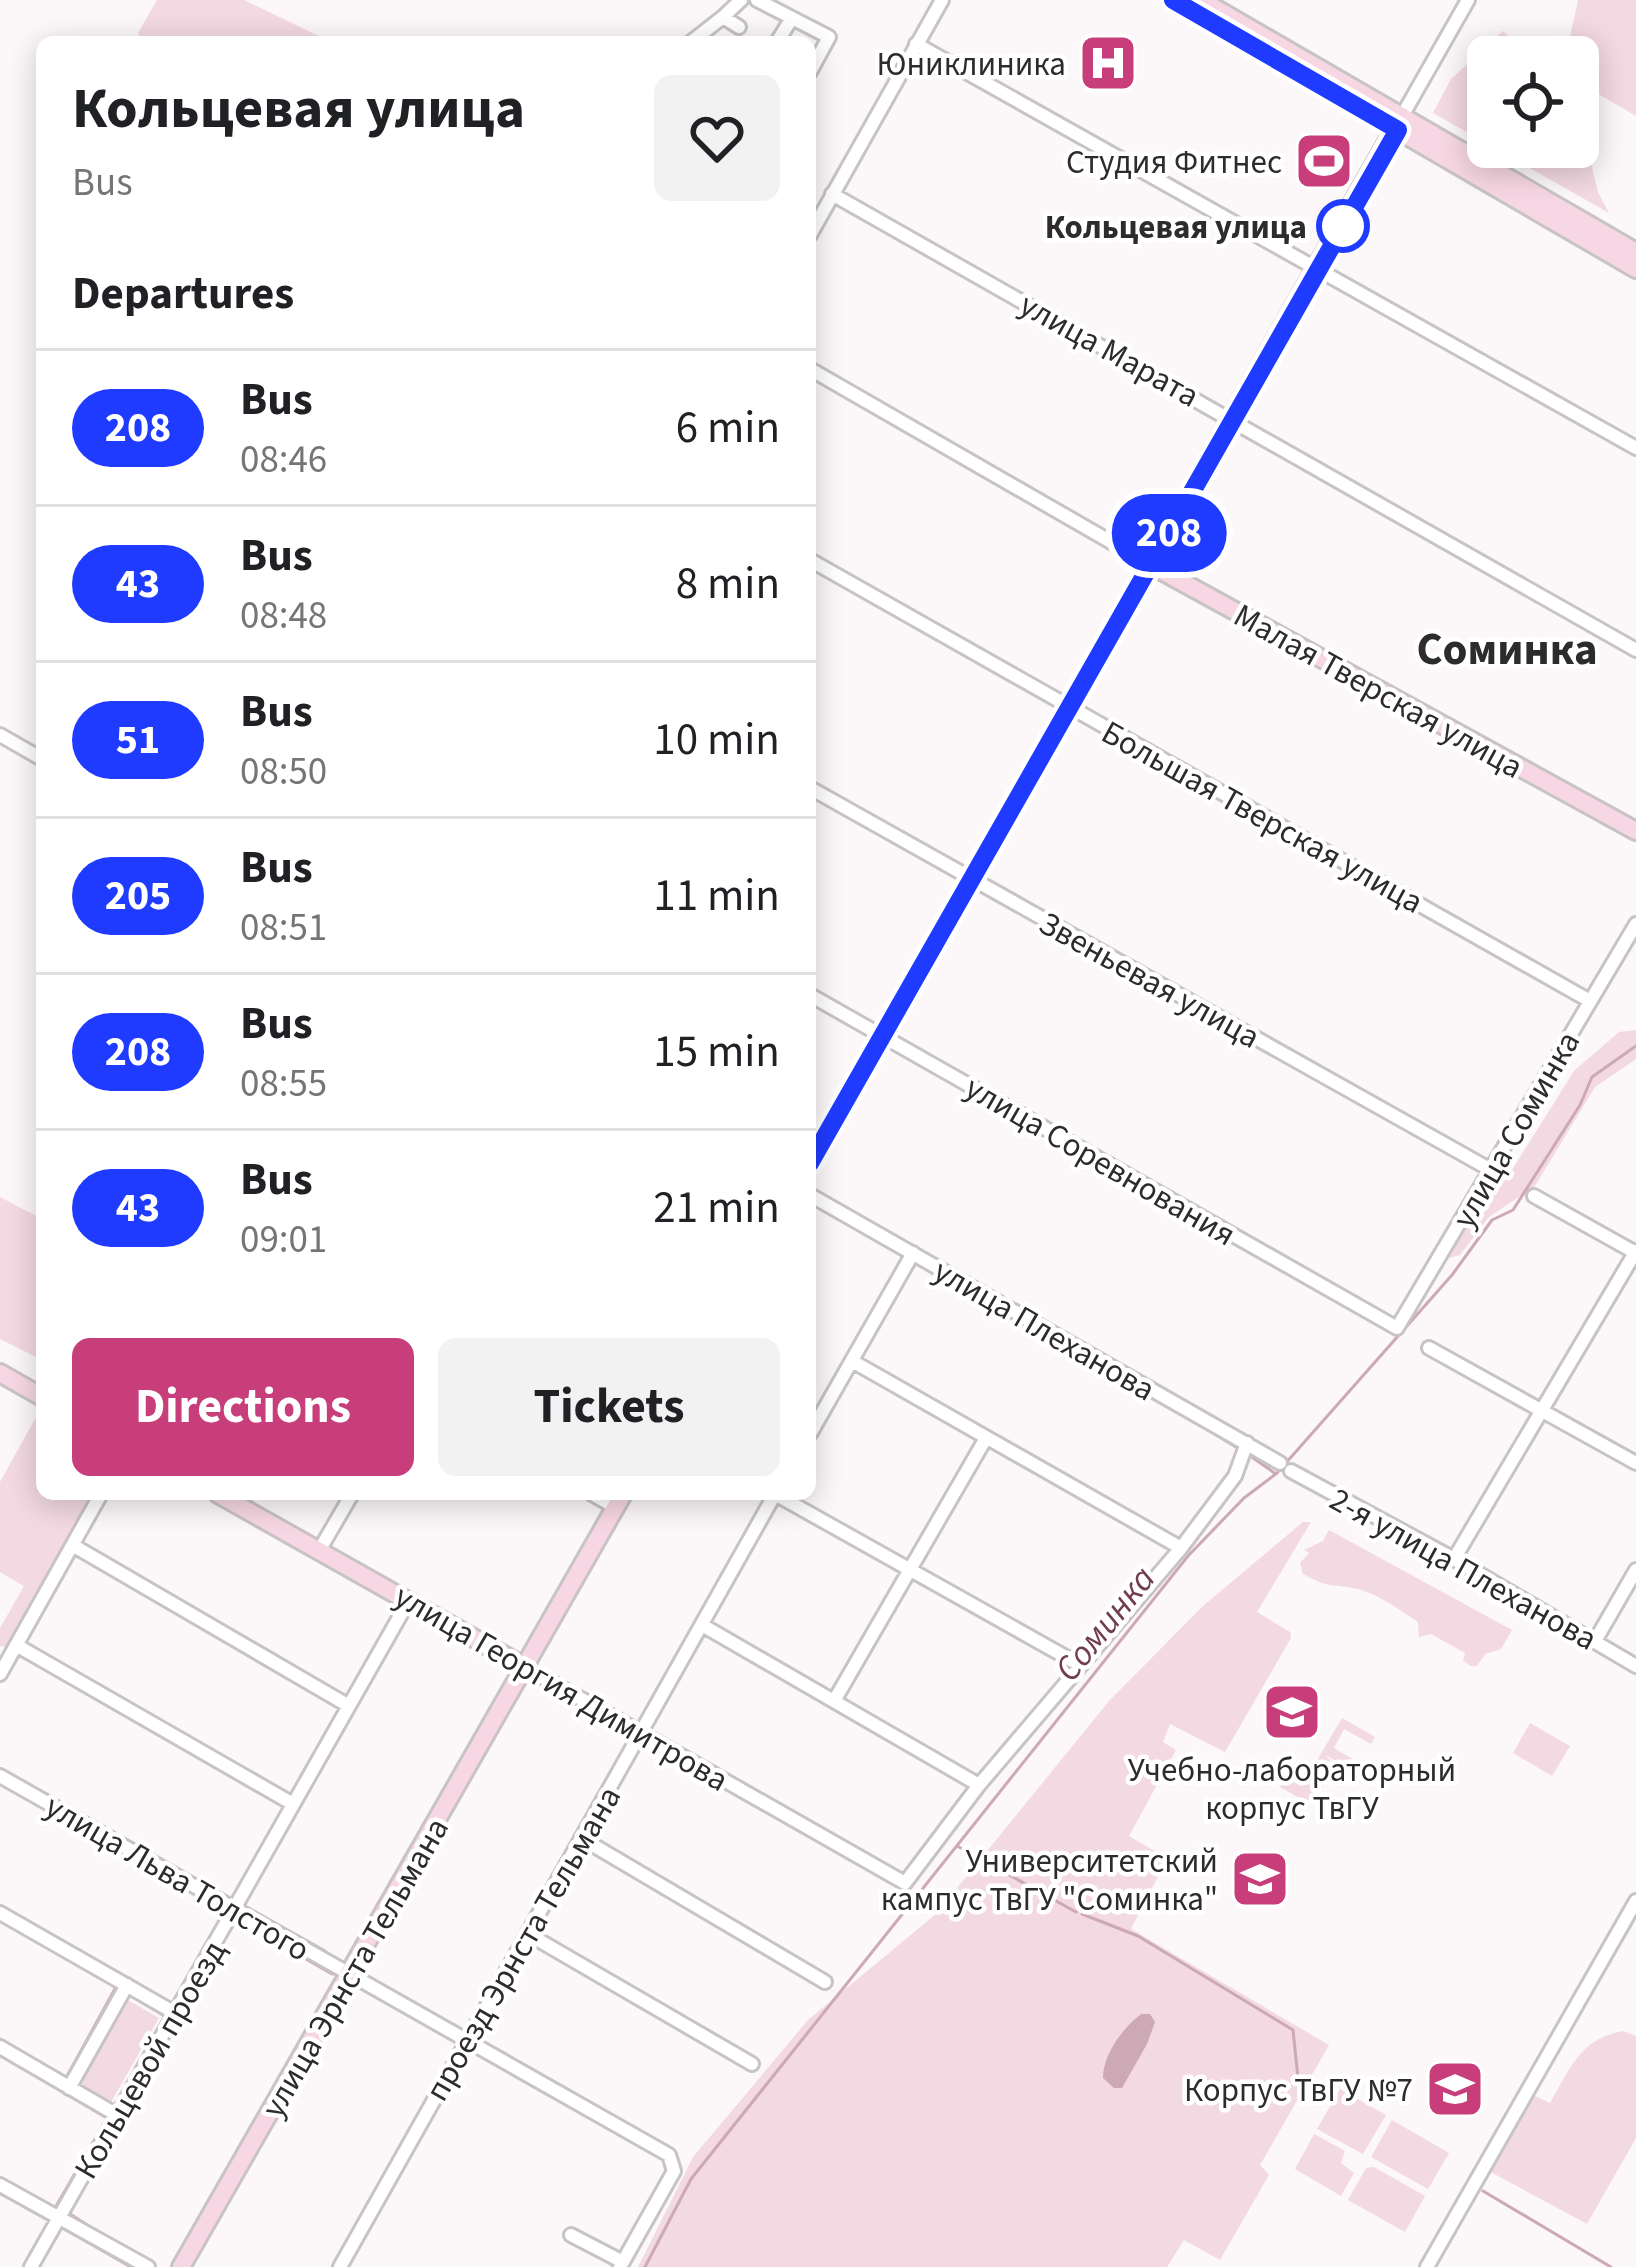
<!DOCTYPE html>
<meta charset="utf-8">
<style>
:root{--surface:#fff;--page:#f2f2f2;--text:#202124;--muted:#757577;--line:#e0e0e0;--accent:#c73e7a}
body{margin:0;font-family:"Source Sans 3",sans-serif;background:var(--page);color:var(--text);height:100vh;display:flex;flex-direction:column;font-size:45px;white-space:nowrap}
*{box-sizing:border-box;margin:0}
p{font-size:39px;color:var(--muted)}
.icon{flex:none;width:66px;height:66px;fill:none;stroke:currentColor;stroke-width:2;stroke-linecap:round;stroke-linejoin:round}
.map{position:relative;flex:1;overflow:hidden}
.sheet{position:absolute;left:36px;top:36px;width:780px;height:1464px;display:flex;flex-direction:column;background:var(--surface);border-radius:18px;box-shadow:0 6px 30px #0003}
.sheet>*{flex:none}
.badge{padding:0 24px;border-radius:39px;font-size:42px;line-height:78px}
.tools{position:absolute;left:1467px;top:36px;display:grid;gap:24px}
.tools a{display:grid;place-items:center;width:132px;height:132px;border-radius:18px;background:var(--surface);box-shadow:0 6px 30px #0003;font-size:60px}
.map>.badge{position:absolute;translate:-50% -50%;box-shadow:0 0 0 6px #fff}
h2{padding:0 36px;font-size:45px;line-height:108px}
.round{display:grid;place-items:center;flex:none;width:126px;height:126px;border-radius:18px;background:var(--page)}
.headline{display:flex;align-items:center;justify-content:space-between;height:204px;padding:0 36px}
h1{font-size:57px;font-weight:700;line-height:90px}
.primary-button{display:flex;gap:24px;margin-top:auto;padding:24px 36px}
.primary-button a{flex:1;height:138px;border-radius:18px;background:var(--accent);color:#fff;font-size:48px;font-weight:700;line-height:138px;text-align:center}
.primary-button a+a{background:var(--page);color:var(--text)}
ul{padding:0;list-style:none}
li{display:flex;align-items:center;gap:36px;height:156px;padding:0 36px;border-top:3px solid var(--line)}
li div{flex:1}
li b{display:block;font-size:45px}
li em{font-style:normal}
li .badge{min-width:132px;font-weight:700;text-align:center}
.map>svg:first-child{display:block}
.green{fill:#f3d9e1}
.water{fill:#cca9b4}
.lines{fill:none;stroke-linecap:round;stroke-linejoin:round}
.stream{stroke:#cca9b4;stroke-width:3}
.street-casing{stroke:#c8c3c4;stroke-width:18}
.secondary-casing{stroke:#c8c3c4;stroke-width:22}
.street{stroke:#fff;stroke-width:12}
.secondary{stroke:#f7d7e3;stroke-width:16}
.line-casing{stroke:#fff;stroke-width:27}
.line{stroke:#1f3bff;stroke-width:18}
.stop-dot{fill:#fff;stroke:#1f3bff;stroke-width:6}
.labels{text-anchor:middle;stroke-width:9;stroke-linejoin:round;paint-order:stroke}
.poi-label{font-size:33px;fill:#2d2b2c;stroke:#fff;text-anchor:end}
.stop-label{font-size:33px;font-weight:bold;fill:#2d2b2c;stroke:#fff;text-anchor:end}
.street-label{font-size:33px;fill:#2d2b2c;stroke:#fff}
.water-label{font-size:36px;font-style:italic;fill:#713e51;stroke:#fff}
.district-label{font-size:45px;font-weight:bold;fill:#2d2b2c;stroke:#fff}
</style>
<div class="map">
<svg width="1636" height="2267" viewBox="0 0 1636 2267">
<rect width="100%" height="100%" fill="#fcf7f8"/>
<path class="green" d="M157 0H244L331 42H142L138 33Z
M1578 0H1636V116L1578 82V57H1570L1569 41Z
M1503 31 1532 57H1488V144L1433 113 1451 79Z
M1578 109 1598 192 1609 213 1493 147H1578Z
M1636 1030V1059L1595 1087 1535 1186 1489 1217 1460 1255 1449 1258 1480 1201 1512 1170 1574 1071 1619 1032Z
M0 1197 42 1219V1360L0 1339Z
M40 1410 42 1494H95L7 1647 0 1646V1628L24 1586 0 1572V1482Z
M1303 1522H1311L1257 1612 1290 1632 1291 1638 1225 1752 1170 1724 1163 1742 1176 1750 1129 1836 1163 1856 1165 1863 1131 1929 1329 2045 1260 2165 1269 2175 1220 2260 1184 2240 1167 2267H638L693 2157 808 2020 936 1914 1109 1701 1203 1606Z
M1329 1530 1512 1630 1501 1649 1485 1654 1477 1666H1470L1463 1660 1465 1653 1431 1634 1419 1637 1418 1622C1401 1611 1378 1594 1358 1589 1332 1583 1332 1590 1303 1574L1300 1563 1309 1553 1304 1550 1323 1541Z
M1342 1718 1375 1737 1371 1744 1344 1729 1334 1748 1359 1763 1354 1771 1325 1755 1330 1760 1326 1767 1331 1771 1315 1799 1303 1800 1280 1787 1285 1778 1295 1783 1306 1779Z
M1530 1723 1570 1746 1552 1776 1513 1753Z
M126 1999 159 2018 110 2104 77 2085Z
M1623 2031 1636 2036V2138L1587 2224 1489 2171 1533 2095 1550 2103C1571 2067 1580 2039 1623 2031Z
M1340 2089 1386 2115 1363 2154 1317 2129Z
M1392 2120 1449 2153 1428 2189 1371 2157Z
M1314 2134 1345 2151 1341 2163 1354 2173 1341 2196 1295 2169Z
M1374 2167 1425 2196 1405 2232 1348 2200 1366 2168Z"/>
<path class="water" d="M1141 2014H1150L1155 2022 1147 2044 1122 2088H1114L1103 2078C1103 2054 1123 2028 1141 2014Z"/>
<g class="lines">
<path class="stream" d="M1215 1434 1239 1449
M1246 1453 1276 1474
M957 1846 1076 1912
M243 1905 325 1951
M1082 1914 1138 1936 1293 2030 1299 2088
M235 1918 332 1974
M0 2039 66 2078 116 1987 120 1989
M0 2055 107 2118
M113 2108 166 2017 125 1992
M0 2178 55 2208 110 2113
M1483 2191 1611 2267
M0 2193 50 2221
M67 2212 103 2235
M61 2227 131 2267
M645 2267 691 2179 1188 1556 1244 1498 1277 1473 1452 1275 1492 1220 1513 1210 1580 1105 1592 1077 1636 1046"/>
<defs>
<path id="street" d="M757 0 829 37 810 72
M739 27 723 17 741 0
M691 42 723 17
M777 42 792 18
M916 44 1636 448
M1402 116 1468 0
M832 194 1636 650
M810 235 942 0
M810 369 1151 565
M810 560 1590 1001
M0 735 42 759
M810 788 1491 1170
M810 995 1397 1328 1636 924
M810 1195 1280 1463
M1534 1196 1636 1253
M1429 1348 1636 1463
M852 1361 1181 1548
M810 1434 913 1253
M1291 1471 1454 1559 1636 1666
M592 1494 615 1507
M775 1494 1080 1665
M74 1546 349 1706
M320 1549 352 1494
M1454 1559 1636 1251
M702 1625 979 1785
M1595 1641 1636 1570
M16 1645 293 1804
M525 1667 905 1883 979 1785 1181 1548 1235 1476 1247 1443
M0 1674 101 1494
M834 1701 986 1438
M0 1776 669 2155 674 2171 620 2267
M581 1838 825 1982
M0 1913 175 2013
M528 1934 752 2064
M0 2047 117 2115
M69 2088 127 1985
M0 2185 148 2267
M571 2235 623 2262
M31 2267 409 1600
M340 2267 775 1494
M1427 2267 1636 1901"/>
<path id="secondary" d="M1173 0 1636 269
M1201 0 1636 252
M1151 565 1636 831
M810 1163 1402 116
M0 1373 42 1397
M218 1494 525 1667
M181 2267 623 1494"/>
</defs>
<use href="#street" class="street-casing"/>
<use href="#secondary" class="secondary-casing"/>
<use href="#street" class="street"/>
<use href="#secondary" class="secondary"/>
</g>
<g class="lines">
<defs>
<path id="line" d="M810 1163 1398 130 1173 0"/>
</defs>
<use href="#line" class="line-casing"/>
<use href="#line" class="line"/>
</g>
<defs>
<symbol id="hospital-square" viewBox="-11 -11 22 22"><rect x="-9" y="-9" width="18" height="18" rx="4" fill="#c73e7a" stroke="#fff"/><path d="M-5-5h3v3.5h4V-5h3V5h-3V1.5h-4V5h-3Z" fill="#fff"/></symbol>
<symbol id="stadium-square" viewBox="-11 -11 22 22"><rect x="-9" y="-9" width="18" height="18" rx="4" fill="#c73e7a" stroke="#fff"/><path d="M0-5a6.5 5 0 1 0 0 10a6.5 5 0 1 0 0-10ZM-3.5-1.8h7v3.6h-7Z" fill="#fff"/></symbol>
<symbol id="university-square" viewBox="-11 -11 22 22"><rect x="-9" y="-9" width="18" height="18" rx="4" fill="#c73e7a" stroke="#fff"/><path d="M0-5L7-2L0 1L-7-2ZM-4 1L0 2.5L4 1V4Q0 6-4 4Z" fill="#fff"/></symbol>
</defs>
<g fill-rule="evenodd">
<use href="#hospital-square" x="1075" y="30" width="66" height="66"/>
<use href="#stadium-square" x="1291" y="128" width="66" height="66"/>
<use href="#university-square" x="1259" y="1679" width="66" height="66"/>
<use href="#university-square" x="1227" y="1846" width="66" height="66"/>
<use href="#university-square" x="1422" y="2056" width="66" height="66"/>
</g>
<circle class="stop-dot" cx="1343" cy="226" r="24"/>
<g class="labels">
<g class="poi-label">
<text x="1066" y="75">Юниклиника</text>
<text x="1282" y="173">Студия Фитнес</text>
<text x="1292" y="1781" text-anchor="middle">Учебно-лабораторный<tspan x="1292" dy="38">корпус ТвГУ</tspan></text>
<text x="1218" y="1872">Университетский<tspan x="1218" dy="38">кампус ТвГУ "Соминка"</tspan></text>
<text x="1413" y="2101">Корпус ТвГУ №7</text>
</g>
<g class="stop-label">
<text x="1307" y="238">Кольцевая улица</text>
</g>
<g class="street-label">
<text transform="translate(1110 349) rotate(29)" y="12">улица Марата</text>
<text transform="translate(1379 690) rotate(29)" y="12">Малая Тверская улица</text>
<text transform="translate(1263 816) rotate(29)" y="12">Большая Тверская улица</text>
<text transform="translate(1150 979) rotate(29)" y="12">Звеньевая улица</text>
<text transform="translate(1515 1129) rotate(-60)" y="12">улица Соминка</text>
<text transform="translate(1101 1160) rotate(30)" y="12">улица Соревнования</text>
<text transform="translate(1045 1329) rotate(30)" y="12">улица Плеханова</text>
<text transform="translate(1464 1568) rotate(29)" y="12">2-я улица Плеханова</text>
<text transform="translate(562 1687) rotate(30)" y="12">улица Георгия Димитрова</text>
<text transform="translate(178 1877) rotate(30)" y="12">улица Льва Толстого</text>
<text transform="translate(522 1943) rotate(-60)" y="12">проезд Эрнста Тельмана</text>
<text transform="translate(354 1967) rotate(-60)" y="12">улица Эрнста Тельмана</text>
<text transform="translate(149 2059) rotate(-60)" y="12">Кольцевой проезд</text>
</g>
<g class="water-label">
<text transform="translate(1104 1623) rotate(-51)" y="13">Соминка</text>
</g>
<g class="district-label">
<text x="1507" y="664">Соминка</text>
</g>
</g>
</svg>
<div class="tools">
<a><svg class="icon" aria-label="locate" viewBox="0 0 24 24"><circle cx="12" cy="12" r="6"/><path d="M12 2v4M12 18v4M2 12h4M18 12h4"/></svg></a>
</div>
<b class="badge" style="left:1169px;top:533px;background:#1f3bff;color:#fff">208</b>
<section class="sheet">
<div class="headline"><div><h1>Кольцевая улица</h1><p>Bus</p></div><a class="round"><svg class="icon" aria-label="heart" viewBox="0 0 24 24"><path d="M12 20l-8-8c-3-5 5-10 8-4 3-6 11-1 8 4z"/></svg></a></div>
<h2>Departures</h2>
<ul>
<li><span class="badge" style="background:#1f3bff;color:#fff">208</span><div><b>Bus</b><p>08:46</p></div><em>6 min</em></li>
<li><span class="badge" style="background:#1f3bff;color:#fff">43</span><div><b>Bus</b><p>08:48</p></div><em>8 min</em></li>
<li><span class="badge" style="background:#1f3bff;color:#fff">51</span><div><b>Bus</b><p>08:50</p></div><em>10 min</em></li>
<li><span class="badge" style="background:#1f3bff;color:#fff">205</span><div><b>Bus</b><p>08:51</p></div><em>11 min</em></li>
<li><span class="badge" style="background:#1f3bff;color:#fff">208</span><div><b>Bus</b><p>08:55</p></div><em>15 min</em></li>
<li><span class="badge" style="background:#1f3bff;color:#fff">43</span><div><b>Bus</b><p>09:01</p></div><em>21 min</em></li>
</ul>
<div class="primary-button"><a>Directions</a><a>Tickets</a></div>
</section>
</div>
